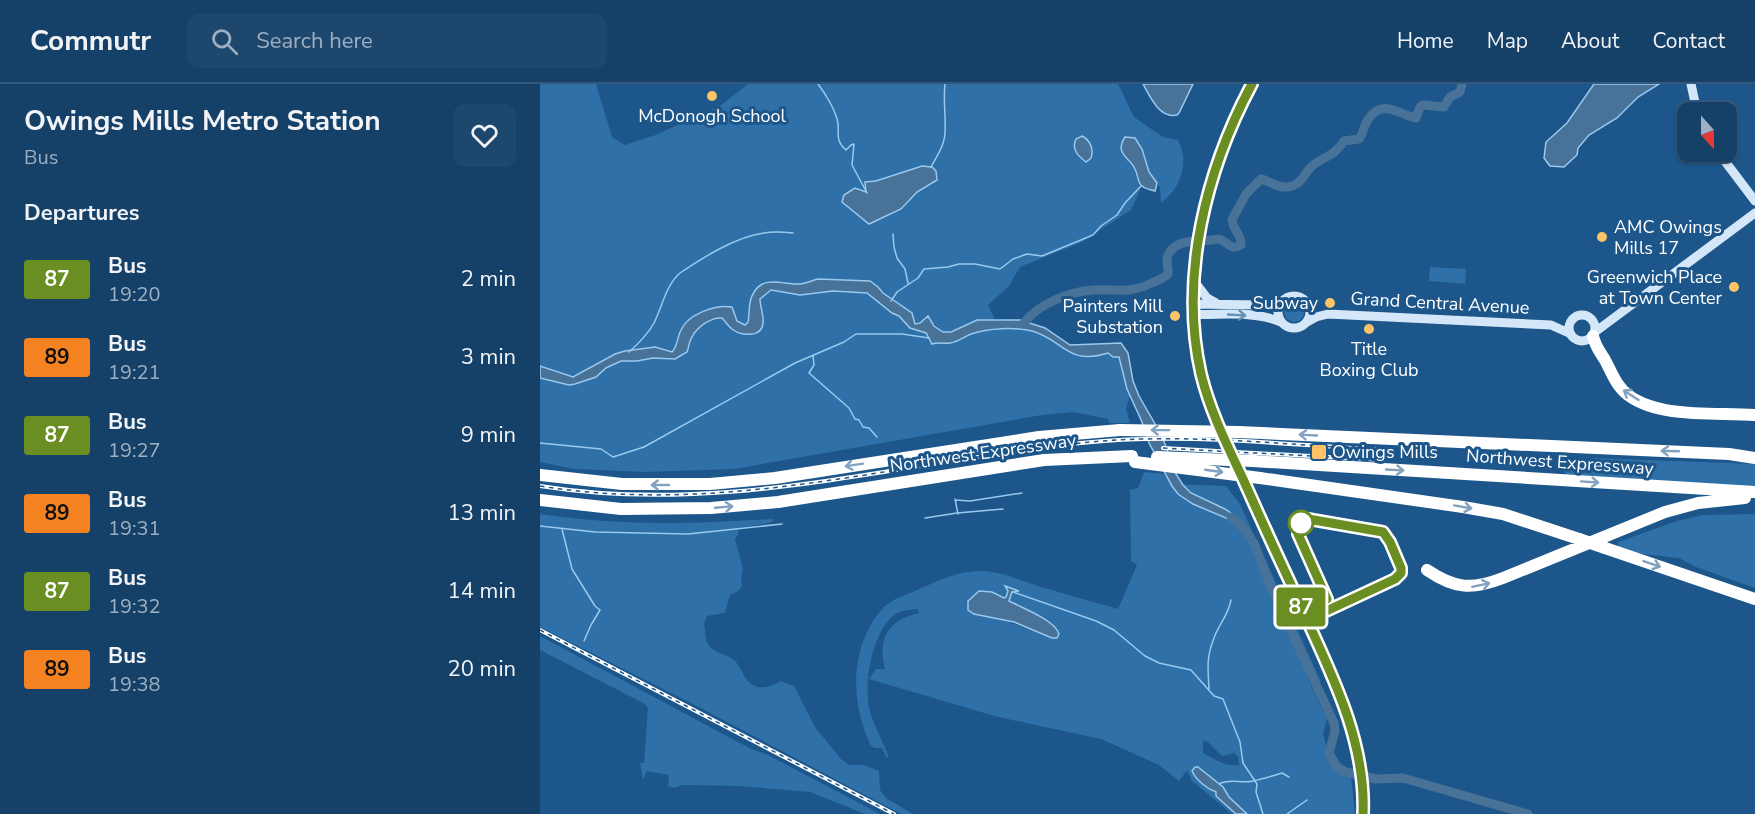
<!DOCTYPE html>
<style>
:root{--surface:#154068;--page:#1e476e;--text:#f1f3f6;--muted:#9dafc0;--line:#34597c}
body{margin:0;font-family:"Nunito Sans",sans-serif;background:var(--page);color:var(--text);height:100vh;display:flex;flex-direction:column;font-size:22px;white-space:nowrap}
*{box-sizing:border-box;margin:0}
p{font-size:20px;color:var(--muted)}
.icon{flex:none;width:33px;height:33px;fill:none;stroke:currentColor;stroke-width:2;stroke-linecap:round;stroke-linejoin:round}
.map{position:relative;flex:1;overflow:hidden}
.panel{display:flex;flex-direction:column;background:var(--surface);width:540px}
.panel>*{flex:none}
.badge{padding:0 12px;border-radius:4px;font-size:21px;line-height:39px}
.needle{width:39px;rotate:159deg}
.fabs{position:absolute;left:1137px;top:18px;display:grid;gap:12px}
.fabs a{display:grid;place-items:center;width:60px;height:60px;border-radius:12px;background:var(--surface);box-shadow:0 2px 4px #0004,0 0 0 2px var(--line);font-size:30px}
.map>.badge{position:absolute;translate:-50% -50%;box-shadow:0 0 0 3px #fff}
h2{padding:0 24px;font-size:22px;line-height:54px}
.round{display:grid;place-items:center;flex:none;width:63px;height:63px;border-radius:12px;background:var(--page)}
.headline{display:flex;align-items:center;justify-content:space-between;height:102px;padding:0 24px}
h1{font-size:28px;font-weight:700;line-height:45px}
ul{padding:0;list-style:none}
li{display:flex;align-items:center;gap:18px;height:78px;padding:0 24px}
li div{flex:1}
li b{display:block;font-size:22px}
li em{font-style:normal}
li .badge{min-width:66px;font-weight:700;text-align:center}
header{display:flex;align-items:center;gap:36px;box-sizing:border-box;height:84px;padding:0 30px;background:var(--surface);border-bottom:2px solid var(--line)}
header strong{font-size:28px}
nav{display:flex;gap:33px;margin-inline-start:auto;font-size:21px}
.search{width:420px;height:54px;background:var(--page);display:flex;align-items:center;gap:15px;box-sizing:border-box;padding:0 21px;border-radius:12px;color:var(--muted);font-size:22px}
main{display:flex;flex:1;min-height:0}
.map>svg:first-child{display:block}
.green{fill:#2f70a8;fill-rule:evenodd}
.water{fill:#487298;stroke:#9ac9ef;stroke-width:1.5}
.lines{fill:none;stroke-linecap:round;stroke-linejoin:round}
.stream{stroke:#9ac9ef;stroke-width:1.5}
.river{stroke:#487298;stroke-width:9}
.secondary{stroke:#d3e7f9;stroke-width:9}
.highway{stroke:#fff;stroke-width:12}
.rail-casing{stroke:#fff;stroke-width:4}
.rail{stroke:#1c568a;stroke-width:1.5;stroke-dasharray:4.5;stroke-linecap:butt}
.highway-bridge{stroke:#fff;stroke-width:12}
.oneway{stroke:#6590b6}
.oneway2{stroke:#82a2bf}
.line-casing{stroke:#fff;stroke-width:14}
.line{stroke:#6b8e23;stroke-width:9}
.poi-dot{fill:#fdc364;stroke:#1c568a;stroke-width:2}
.stop-dot{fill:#fff;stroke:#6b8e23;stroke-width:3}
.labels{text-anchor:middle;stroke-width:6;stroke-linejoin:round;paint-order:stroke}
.poi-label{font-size:18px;fill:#fff;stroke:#1c568a;text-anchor:end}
.street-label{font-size:18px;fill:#fff;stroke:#1c568a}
</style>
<header>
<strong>Commutr</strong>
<div class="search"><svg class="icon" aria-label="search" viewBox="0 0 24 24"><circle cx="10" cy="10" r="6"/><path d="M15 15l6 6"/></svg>Search here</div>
<nav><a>Home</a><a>Map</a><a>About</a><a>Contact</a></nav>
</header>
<main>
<section class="panel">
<div class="headline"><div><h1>Owings Mills Metro Station</h1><p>Bus</p></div><a class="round"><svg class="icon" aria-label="heart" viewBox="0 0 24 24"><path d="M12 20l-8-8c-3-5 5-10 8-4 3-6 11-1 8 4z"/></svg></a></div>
<h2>Departures</h2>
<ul>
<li><span class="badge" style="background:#6b8e23;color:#fff">87</span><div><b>Bus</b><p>19:20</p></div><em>2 min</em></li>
<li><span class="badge" style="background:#f58220;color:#111">89</span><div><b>Bus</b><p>19:21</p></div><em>3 min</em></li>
<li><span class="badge" style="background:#6b8e23;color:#fff">87</span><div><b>Bus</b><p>19:27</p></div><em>9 min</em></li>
<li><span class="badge" style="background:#f58220;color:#111">89</span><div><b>Bus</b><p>19:31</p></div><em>13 min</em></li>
<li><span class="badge" style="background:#6b8e23;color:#fff">87</span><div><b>Bus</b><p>19:32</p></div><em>14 min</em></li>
<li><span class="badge" style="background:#f58220;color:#111">89</span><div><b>Bus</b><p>19:38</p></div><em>20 min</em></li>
</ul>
</section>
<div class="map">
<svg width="1215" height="730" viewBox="0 0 1215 730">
<rect width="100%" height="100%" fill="#1c568a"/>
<path class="green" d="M0 0H56L72 53 85 61 113 52 167 28 181 21 208 0H578L594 33 623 53 638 56C650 77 641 105 621 119L620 104 609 88 599 58 588 78 594 84 600 106 591 126 542 158 480 183 469 202 448 221 455 236C431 234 423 246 403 248L391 237 376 240 372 229 343 209 338 203 330 197 278 195 265 200H254L243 197 225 200C220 209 210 235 205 241L197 237 188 222C181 224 175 223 168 225 160 227 145 237 141 245 137 253 138 262 132 268 115 263 93 263 75 270 60 276 47 287 32 293L0 282ZM382 82 393 100 377 108 356 128 329 140 302 118 324 107 326 108 325 98 336 97Z
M890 183 926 185 925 200 889 197Z
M231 206 260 211 293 207 308 209 315 207 327 209 342 221 359 232 370 244 387 249 395 259C412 260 416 256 431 250 444 246 468 243 482 245 519 250 524 282 568 269L573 273H579L590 312 586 325 590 339H569L568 335 533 328 502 331 194 385 105 388 34 385 0 378V294L29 301 35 300 47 296 81 277H97L113 274 135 275 150 261 151 254 158 245 173 235 182 234 195 247 222 232 220 224V215Z
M744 228a10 10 0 1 1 20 0a10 10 0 1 1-20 0Z
M1052 374 1215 380V404L1029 392C1024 389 1022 387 1020 382 1031 377 1042 381 1052 374Z
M604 388 625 390 631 400 686 402 700 420 781 598 768 595 787 635 783 649 790 677 794 683 811 692 815 730H707C702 724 695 719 689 713 676 697 674 694 654 691L665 702 676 708 677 712 697 730H692L652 697 647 686 639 697 619 681 561 655 458 633 329 595 336 585H345C337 554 349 535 380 529L377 525C370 526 360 526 354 531 332 549 324 597 329 623 333 642 344 658 349 674L346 673 342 664H335L331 662C310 619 309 562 343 524 351 515 369 510 379 505 399 496 419 487 441 487 460 487 480 496 498 502 524 510 551 517 578 525L597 481 591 477 590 406 598 404ZM452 508 464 514 469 513V517L512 539V554L460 535ZM663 656 668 658 682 672 694 669 698 673 699 681C685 683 675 675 663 669Z
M0 430C81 442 152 440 233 435L234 437 229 439 199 444 198 451 195 455 203 485 201 495 202 502 198 507 190 511 185 529 167 532 164 539C166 547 164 555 169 562 174 569 187 570 194 576 200 581 202 590 207 596 217 608 230 603 241 597L254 602 275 643 301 675 309 681H324L339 687 340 706 346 714 373 730H361L153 620 0 543Z
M1215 430V504L1156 483 1139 474 1093 469 1078 463V458L1137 437 1163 431Z
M0 552 211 665 226 670 340 730H325L270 708 200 702 142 701 135 704 128 702 129 691 107 687 103 696 100 679H104L108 624 105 620 0 566Z"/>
<path class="water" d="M603 0H653L639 29 637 31C620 35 610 13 603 0Z
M1054 0H1119L1098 13 1077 34 1049 51 1038 64 1037 71 1024 83 1010 82 1004 74 1006 58 1027 39Z
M542 52C550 56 554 65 551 74L546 78C538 72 531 65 536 55Z
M585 53 595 54 602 65 609 88 617 99 615 107C593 102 602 98 594 83 587 72 575 69 585 53Z
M382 82 392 83 396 87 397 96 377 108 361 125 329 140 302 118 304 111 315 104 326 108 325 98 336 97Z
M278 195 330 197 338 203 343 209 372 229 375 240 380 239 388 232 394 242 403 248H411L437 236H480L505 244 530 261 581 259 588 269 593 297 599 312 622 352 636 390 643 401 651 409 685 425 698 434 700 440 653 420 638 410 632 402 609 359 602 338 587 305 579 273H573L568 269C527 282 524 256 492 247 474 243 449 244 431 250 424 253 418 258 410 259 403 260 398 258 392 260L386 249 370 244 359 232 352 229 327 209 293 207 260 211 231 206 220 215C220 223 224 231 223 239 222 254 201 252 192 245 188 242 185 237 182 234 171 233 157 243 152 253 149 257 149 263 147 268L135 275 113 274 97 277H81L66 284 56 293 35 300 29 301 0 294V282L33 293 75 270 85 267 115 263 132 268C138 262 137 253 141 246 148 230 176 220 192 223L197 237 205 241 208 238C210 229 208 217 213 210 222 192 240 199 255 200 263 201 270 197 278 195Z
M465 502 479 507 472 508 469 517C482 524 515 536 519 550L517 554H512L474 538 434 530 428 526V517L439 507 452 508 464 514 466 513 468 507Z
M655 683H658L683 703 689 713 707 730H696L676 712V708C667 705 656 696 652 687Z"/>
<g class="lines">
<path class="stream" d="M278 0C285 9 294 24 297 35 301 46 293 55 306 66L311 61 314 60 312 81 327 109
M391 83C397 72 405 60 405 48 406 32 403 16 405 0
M353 150 354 163 357 174 365 185 368 199
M351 217 357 208 378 194 384 185 408 183 419 180H435L460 185 473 175 487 170 502 172 553 151 561 142 577 131 585 119 601 102
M89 268C98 260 108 250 114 239 122 223 126 201 140 189 164 173 195 153 224 149 234 147 244 148 253 149
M273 271 274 281 269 289 309 324 315 335 319 336 323 343 329 344 337 353
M0 359 61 365 73 373 104 363 255 279 304 258 316 250H362L389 254
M415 415 418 430
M415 416 430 417 482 409
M385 434 417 429 463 425
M0 442 55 448 148 450 242 440
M22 445 32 485 55 522 60 526 51 541 44 557
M473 508 556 537 574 546 605 572 619 579 651 586 674 612 683 615 700 658 703 679 717 700 716 708 723 730
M669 605C668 585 666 574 674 554 679 540 688 532 691 516
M679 700C690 694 702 700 713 697 723 695 732 692 742 689L749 693
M747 730 767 716"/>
<path class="river" d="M483 240C498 220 528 208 553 206 579 204 585 211 612 199 618 196 623 195 628 190 629 183 625 177 628 171 637 154 656 158 671 156 674 156 677 154 681 156 689 159 691 167 701 161 702 151 693 146 692 136L706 110 721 95C730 97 737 104 747 103 761 102 763 91 771 83 783 72 793 74 804 57L819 55C824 48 824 40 829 34 844 14 859 31 876 34L880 23 883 21 904 23 910 13 920 8 922 0
M691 433 700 440 714 459 733 508 794 639 795 647 789 669 797 683 806 688 836 695 863 694 988 730"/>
<path class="secondary" d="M712 0C666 87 639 192 661 289 670 328 688 363 705 399 727 449 750 498 773 548 799 605 827 666 824 730
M1151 0 1157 28
M1178 68 1215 117
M654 197 667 214 676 219
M738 228a16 16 0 1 1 32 0a16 16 0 1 1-32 0Z
M653 220 722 221 741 218
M652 231C680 230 715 227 741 238
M1029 244a13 13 0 1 1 26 0a13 13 0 1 1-26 0Z
M767 238 776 233 788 230 1011 241 1031 250
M1055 248 1215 129"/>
<path class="highway" d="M1053 252C1055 262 1060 268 1065 276 1072 289 1076 302 1088 311 1120 335 1177 328 1215 331
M699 348 1189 370 1215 374
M713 377 1215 408
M0 391 82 400H170L235 394 499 353 580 346
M720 394 923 423 963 430 1039 455
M0 416 81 425 171 424 238 418 504 376 592 372
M1065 464 1215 515
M887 486C915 505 932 506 963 494L1125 428 1158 419 1205 414"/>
<defs>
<path id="rail" d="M623 364 844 376
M0 402C186 432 358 378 541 359 641 348 745 361 845 366
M0 546 354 730"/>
</defs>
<use href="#rail" class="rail-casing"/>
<use href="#rail" class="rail"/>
<path class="highway-bridge" d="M580 346 699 348
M617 373 713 377
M595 378 720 394
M1039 455 1065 464"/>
</g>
<defs><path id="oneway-shaft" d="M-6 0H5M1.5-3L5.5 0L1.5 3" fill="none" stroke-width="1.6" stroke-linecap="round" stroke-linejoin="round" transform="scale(1.5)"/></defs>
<use class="oneway" href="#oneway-shaft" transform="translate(697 231) rotate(3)"/>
<g class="oneway2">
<use href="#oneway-shaft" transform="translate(1091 311) rotate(-147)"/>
<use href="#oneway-shaft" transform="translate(620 346) rotate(-179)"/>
<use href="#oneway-shaft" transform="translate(768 351) rotate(-177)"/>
<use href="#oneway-shaft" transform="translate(1130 367) rotate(-178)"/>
<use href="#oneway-shaft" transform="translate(314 381) rotate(171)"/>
<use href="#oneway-shaft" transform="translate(855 386) rotate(3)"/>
<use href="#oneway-shaft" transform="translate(674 387) rotate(8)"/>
<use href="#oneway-shaft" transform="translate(1050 398) rotate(4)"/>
<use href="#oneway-shaft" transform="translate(120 401) rotate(180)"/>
<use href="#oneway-shaft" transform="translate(184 423) rotate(-5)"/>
<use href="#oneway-shaft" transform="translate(923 423) rotate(10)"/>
<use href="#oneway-shaft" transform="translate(1112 480) rotate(19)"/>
<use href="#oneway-shaft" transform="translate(941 501) rotate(-12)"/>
</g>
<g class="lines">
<defs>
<path id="line" d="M712 0C666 86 639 193 661 290 670 327 687 361 703 395 723 440 743 484 764 528L780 520 787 515 758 450 761 439 768 435 843 448 850 458 861 484V489L855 495 767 536C795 597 826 661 823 730"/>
</defs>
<use href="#line" class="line-casing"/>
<use href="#line" class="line"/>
</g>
<g class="poi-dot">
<circle cx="172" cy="12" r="6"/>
<circle cx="1062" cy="153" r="6"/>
<circle cx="1194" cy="203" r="6"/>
<circle cx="790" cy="219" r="6"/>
<circle cx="635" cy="232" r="6"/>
<circle cx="829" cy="245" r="6"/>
<rect x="771" y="360" width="16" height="16" rx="3"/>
</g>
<circle class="stop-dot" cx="761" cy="439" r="12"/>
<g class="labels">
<g class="poi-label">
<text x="172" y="38" text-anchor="middle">McDonogh School</text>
<text x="1074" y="149" text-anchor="start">AMC Owings<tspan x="1074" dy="21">Mills 17</tspan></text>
<text x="1182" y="199">Greenwich Place<tspan x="1182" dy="21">at Town Center</tspan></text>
<text x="778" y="225">Subway</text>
<text x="623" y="228">Painters Mill<tspan x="623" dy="21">Substation</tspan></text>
<text x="829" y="271" text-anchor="middle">Title<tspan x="829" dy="21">Boxing Club</tspan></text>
<text x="792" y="374" text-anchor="start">Owings Mills</text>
</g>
<g class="street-label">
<text transform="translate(900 219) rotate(3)" y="6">Grand Central Avenue</text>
<text transform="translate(443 369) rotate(-8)" y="6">Northwest Expressway</text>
<text transform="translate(1020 378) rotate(4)" y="6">Northwest Expressway</text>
</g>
</g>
</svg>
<div class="fabs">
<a><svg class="needle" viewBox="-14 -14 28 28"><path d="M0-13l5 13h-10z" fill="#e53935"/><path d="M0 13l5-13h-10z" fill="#9dafc0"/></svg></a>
</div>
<b class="badge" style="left:761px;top:523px;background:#6b8e23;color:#fff">87</b>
</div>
</main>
